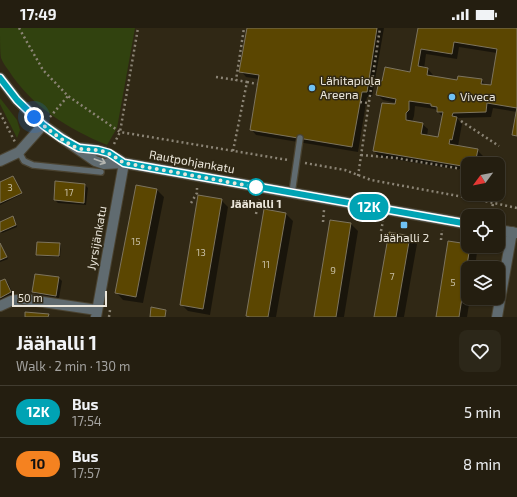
<!DOCTYPE html>
<meta charset="utf-8">
<style>
:root{--surface:#241e10;--page:#2c2719;--text:#f1f3f6;--muted:#a3a29f;--line:#413c30}
body{margin:0;font-family:"Exo 2",sans-serif;background:var(--page);color:var(--text);height:100vh;display:flex;flex-direction:column;font-size:15px;white-space:nowrap}
*{box-sizing:border-box;margin:0}
p{font-size:13px;color:var(--muted)}
.icon{flex:none;width:22px;height:22px;fill:none;stroke:currentColor;stroke-width:2;stroke-linecap:round;stroke-linejoin:round}
.map{position:relative;height:289px;overflow:hidden}
.details{display:flex;flex-direction:column;background:var(--surface);flex:1}
.details>*{flex:none}
.badge{padding:0 8px;border-radius:13px;font-size:14px;line-height:26px}
.needle{width:26px;rotate:238deg}
.controls{position:absolute;left:461px;top:129px;display:grid;gap:8px}
.controls a{display:grid;place-items:center;width:44px;height:44px;border-radius:8px;background:var(--surface);box-shadow:0 1px 3px #0004,0 0 0 1px var(--line);font-size:20px}
.scale{position:absolute;left:12px;bottom:10px;width:95px;box-sizing:border-box;padding-left:4px;border:2px solid #ebe6da;border-top:0;font-size:11px;line-height:14px;white-space:nowrap;color:#ebe6da;-webkit-text-stroke:3px #302815;paint-order:stroke}
.you{position:absolute;width:20px;height:20px;margin:-10px;border:3px solid #fff;border-radius:50%;background:#1a73e8;box-shadow:0 0 0 6px #1a73e833}
.map>.badge{position:absolute;translate:-50% -50%;box-shadow:0 0 0 2px #fff}
.round{display:grid;place-items:center;flex:none;width:42px;height:42px;border-radius:8px;background:var(--page)}
.headline{display:flex;align-items:center;justify-content:space-between;height:68px;padding:0 16px}
h1{font-size:19px;font-weight:700;line-height:30px}
ul{padding:0;list-style:none}
li{display:flex;align-items:center;gap:12px;height:52px;padding:0 16px;border-top:1px solid var(--line)}
li div{flex:1}
li b{display:block;font-size:15px}
li em{font-style:normal}
li .badge{min-width:44px;font-weight:700;text-align:center}
.status{display:flex;justify-content:space-between;align-items:center;height:28px;padding:0 20px;background:var(--surface);direction:ltr}
.status svg{height:11px;fill:currentColor}
.map>svg:first-child{display:block}
.green{fill:#31420f}
.shadow{fill:#0007;fill-rule:evenodd}
.building{fill:#5b4601;stroke:#7d745e;fill-rule:evenodd}
.lines{fill:none;stroke-linecap:round;stroke-linejoin:round}
.service-casing{stroke:#4a4331;stroke-width:8}
.minor-casing{stroke:#4a4331;stroke-width:12}
.tertiary-casing{stroke:#4a4331;stroke-width:12}
.path{stroke:#8b8475;stroke-width:2.5;stroke-dasharray:2 3;stroke-linecap:butt}
.service{stroke:#606b70;stroke-width:5.5}
.minor{stroke:#606b70;stroke-width:10}
.tertiary{stroke:#606b70;stroke-width:10}
.oneway{stroke:#b3b5b0}
.line-casing{stroke:#fff;stroke-width:9}
.line{stroke:#00a3b4;stroke-width:6}
.walk{stroke:#ebe6da;stroke-width:4;stroke-dasharray:0 7.2}
.poi-dot{fill:#6fc2f4;stroke:#302815;stroke-width:1.5}
.stop-dot{fill:#fff;stroke:#00a3b4;stroke-width:2}
.labels{text-anchor:middle;stroke-width:3;stroke-linejoin:round;paint-order:stroke}
.number-label{font-size:10px;fill:#c7bea4}
.poi-label{font-size:12px;fill:#ebe6da;stroke:#302815;text-anchor:start}
.street-label{font-size:12px;fill:#ebe6da;stroke:#302815}
.stop-label{font-size:12px;font-weight:bold;fill:#ebe6da;stroke:#302815}
</style>
<div class="status"><b>17:49</b><svg viewBox="0 0 49 12"><path d="M0 12V9h3v3zM5 12V6h3v6zM10 12V3h3v9zM15 12V0h3v12zM26 1h20v11H26zM47 4h2v5h-2z"/></svg></div>
<div class="map">
<svg width="517" height="289" viewBox="0 0 517 289">
<rect width="100%" height="100%" fill="#302815"/>
<path class="green" d="M0 0H135L117 100 107 117C70 102 31 78 9 43 6 39 3 35 1 30 0 24 0 8 0 0Z
M0 70 17 92 20 102 17 110 0 76Z"/>
<path class="shadow" d="M248 0H384L372 69H367L358 124 256 107 251 101 259 51 246 49 241 43Z
M419 0H517V84L493 80 491 89 457 90 462 96 458 118 477 122 483 128 482 136H468V143L380 129 374 123 396 75 383 72 377 66 411 45ZM459 19 497 25 492 59 487 58 481 52 458 53 433 49V47L428 41H424L426 26 457 31ZM415 78 435 81 443 89 439 110 427 108 428 101 422 96 412 94 414 88Z
M13 149 22 166 0 177V155Z
M85 157 88 160 86 177 58 175 55 172Z
M157 162 164 169 143 275 123 272 116 264Z
M221 172 228 179 210 287 188 283 181 276Z
M286 186 293 193 276 289H248L247 288Z
M14 191 17 199 2 205 0 203V195Z
M351 196 358 203 344 289H315Z
M410 209 417 216 404 289H375Z
M60 216 61 217 60 229 39 228 37 227Z
M0 217 8 231 0 234Z
M468 217 477 224 475 240H468V270H470L467 289H437Z
M59 250 62 253 59 270 36 266 33 263Z
M5 252 8 255 14 268 0 274V254Z"/>
<path class="building" d="M247 0H377L367 64H362L352 119 250 102 259 47 239 44Z
M418 0H517V80L487 75 486 84 453 85 452 88 457 89 452 112 450 111 449 116 478 121 475 136H468V139L373 123 382 75 395 76 396 71 376 67 379 53H382L385 39 410 44ZM454 14 497 21 491 57 481 56 482 51 458 48 457 52 427 47 428 40 418 38 421 21 452 26ZM409 73 431 76V78L437 79V84H443L438 109 421 106 423 95 406 92V85L409 82Z
M517 79V108L512 107Z
M13 148 22 165 0 175V154Z
M55 153 85 156 84 175 54 172Z
M136 157 157 161 136 269 115 265Z
M198 167 222 171 203 281 180 277Z
M264 181 286 185 268 289H250L246 288Z
M13 188 16 197 0 204V194Z
M330 192 351 195 336 289H314Z
M389 204 410 208 396 289H374Z
M448 213 468 216V218H470L459 289H436Z
M37 214 60 215 59 228 36 227Z
M0 215 7 229 0 232Z
M35 246 59 249 56 268 32 264Z
M5 251 11 264 0 270V253Z
M151 279 166 282 165 289H150Z
M25 284 49 286 48 289H25Z"/>
<g class="lines">
<defs>
<path id="service" d="M19 124 24 133 33 137 101 144
M292 165 300 110"/>
<path id="minor" d="M0 133 19 124 43 97
M0 278 11 273 23 271 97 282
M96 289 124 135
M497 289 512 204"/>
<path id="tertiary" d="M0 50 17 72 43 97 95 133 104 136 124 135 468 196
M80 120C101 122 106 123 124 135
M498 202 517 205"/>
</defs>
<use href="#service" class="service-casing"/>
<use href="#minor" class="minor-casing"/>
<use href="#tertiary" class="tertiary-casing"/>
<path class="path" d="M19 0 43 42 68 68 120 104 288 132
M216 49 236 52
M247 54 257 56
M360 74 368 75
M0 85 15 114
M50 89 68 68
M461 93 499 118
M114 116 120 104 138 0
M233 123 247 54 236 52 244 0
M361 127 396 130 468 142
M305 135 345 142 371 152 480 172 517 180
M358 148 380 0
M480 172 482 166
M191 175 197 165V160
M256 186 259 171
M491 188 493 175
M323 194 324 182
M381 203 383 193
M441 212 442 202
M109 289 110 282"/>
<use href="#service" class="service"/>
<use href="#minor" class="minor"/>
<use href="#tertiary" class="tertiary"/>
</g>
<defs><path id="oneway-shaft" d="M-6 0H5M1.5-3L5.5 0L1.5 3" fill="none" stroke-width="1.6" stroke-linecap="round" stroke-linejoin="round"/></defs>
<use class="oneway" href="#oneway-shaft" transform="translate(100 133) rotate(20)"/>
<g class="lines">
<defs>
<path id="line" d="M0 50 17 72 43 97 61 110 79 120 98 122 109 125 124 135 468 196"/>
</defs>
<use href="#line" class="line-casing"/>
<use href="#line" class="line"/>
<path class="walk" d="M34 89C46 100 62 113 77 120 83 122 90 121 96 122 107 123 115 129 124 135L261 160 256 159"/>
</g>
<g class="poi-dot">
<circle cx="312" cy="60" r="4"/>
<circle cx="452" cy="69" r="4"/>
<rect x="400" y="193" width="8" height="8" rx="2"/>
</g>
<circle class="stop-dot" cx="256" cy="159" r="8"/>
<g class="labels">
<g class="number-label">
<text x="10" y="163">3</text>
<text x="69" y="168">17</text>
<text x="136" y="217">15</text>
<text x="201" y="228">13</text>
<text x="266" y="240">11</text>
<text x="333" y="246">9</text>
<text x="392" y="252">7</text>
<text x="453" y="258">5</text>
</g>
<g class="poi-label">
<text x="320" y="57">Lähitapiola<tspan x="320" dy="14">Areena</tspan></text>
<text x="460" y="73">Viveca</text>
<text x="404" y="214" text-anchor="middle">Jäähalli 2</text>
</g>
<g class="street-label">
<text transform="translate(192 134) rotate(10)" y="4">Rautpohjankatu</text>
<text transform="translate(97 210) rotate(-80)" y="4">Jyrsijänkatu</text>
</g>
<g class="stop-label">
<text x="256" y="180">Jäähalli 1</text>
</g>
</g>
</svg>
<div class="controls">
<a><svg class="needle" viewBox="-14 -14 28 28"><path d="M0-13l5 13h-10z" fill="#e53935"/><path d="M0 13l5-13h-10z" fill="#a3a29f"/></svg></a>
<a><svg class="icon" aria-label="locate" viewBox="0 0 24 24"><circle cx="12" cy="12" r="6"/><path d="M12 2v4M12 18v4M2 12h4M18 12h4"/></svg></a>
<a><svg class="icon" aria-label="layers" viewBox="0 0 24 24"><path d="M12 4l9 5-9 5-9-5zM3 14l9 5 9-5"/></svg></a>
</div>
<div class="scale">50 m</div>
<div class="you" style="left:34px;top:89px"></div>
<b class="badge" style="left:369px;top:179px;background:#00a3b4;color:#fff">12K</b>
</div>
<section class="details">
<div class="headline"><div><h1>Jäähalli 1</h1><p>Walk · 2 min · 130 m</p></div><a class="round"><svg class="icon" aria-label="heart" viewBox="0 0 24 24"><path d="M12 20l-8-8c-3-5 5-10 8-4 3-6 11-1 8 4z"/></svg></a></div>
<ul>
<li><span class="badge" style="background:#00a3b4;color:#fff">12K</span><div><b>Bus</b><p>17:54</p></div><em>5 min</em></li>
<li><span class="badge" style="background:#f58220;color:#111">10</span><div><b>Bus</b><p>17:57</p></div><em>8 min</em></li>
</ul>
</section>
